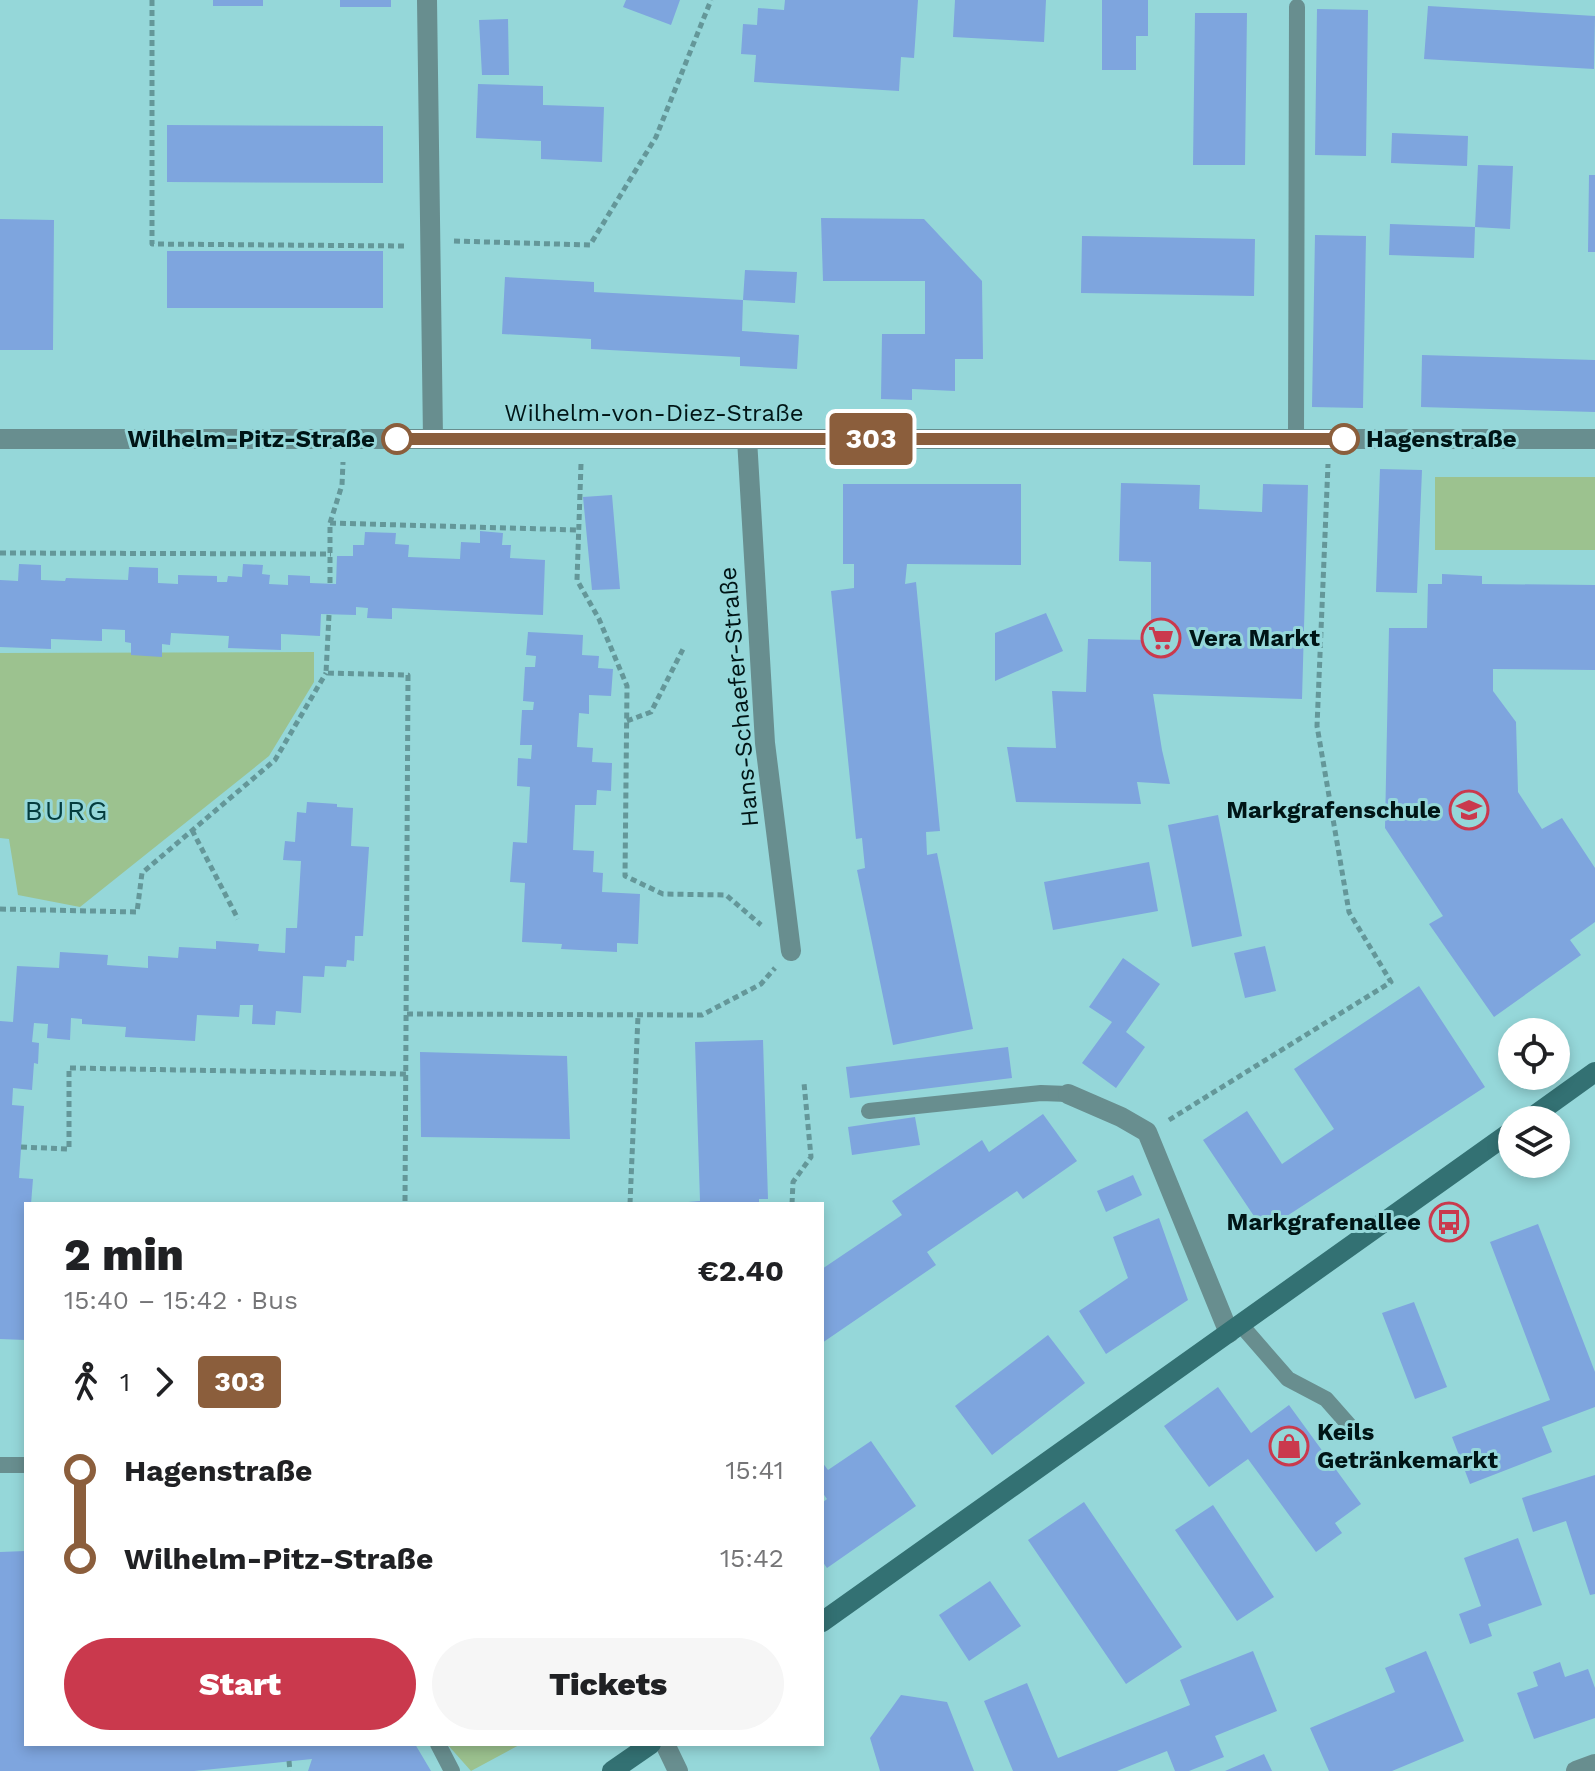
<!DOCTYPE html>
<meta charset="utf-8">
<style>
:root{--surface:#fff;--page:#f6f6f6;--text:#202124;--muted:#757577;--accent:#ca394d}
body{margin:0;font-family:"Work Sans",sans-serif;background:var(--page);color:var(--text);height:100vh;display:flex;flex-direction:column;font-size:30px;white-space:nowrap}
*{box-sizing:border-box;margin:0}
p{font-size:26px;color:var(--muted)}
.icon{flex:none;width:44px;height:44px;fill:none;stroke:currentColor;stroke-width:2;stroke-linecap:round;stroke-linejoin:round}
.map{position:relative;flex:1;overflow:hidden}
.side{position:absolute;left:24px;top:1202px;width:800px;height:544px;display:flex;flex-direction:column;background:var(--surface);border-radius:0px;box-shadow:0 4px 12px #0003}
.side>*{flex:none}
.badge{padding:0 16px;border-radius:6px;font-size:28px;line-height:52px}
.tools{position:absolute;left:1498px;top:1018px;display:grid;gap:16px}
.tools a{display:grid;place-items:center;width:72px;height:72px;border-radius:50%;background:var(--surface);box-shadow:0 4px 12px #0003;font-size:40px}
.map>.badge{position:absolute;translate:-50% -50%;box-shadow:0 0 0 4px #fff}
.legs{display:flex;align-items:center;gap:12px;height:88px;padding:0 40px;font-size:26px}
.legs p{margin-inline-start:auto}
.overview{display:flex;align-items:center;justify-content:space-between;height:136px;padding:0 40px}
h1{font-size:44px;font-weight:800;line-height:60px}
.primary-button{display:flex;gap:16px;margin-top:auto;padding:16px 40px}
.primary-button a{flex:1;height:92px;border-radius:48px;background:var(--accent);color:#fff;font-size:32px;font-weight:800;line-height:92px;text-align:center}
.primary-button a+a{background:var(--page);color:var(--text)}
ul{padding:0 40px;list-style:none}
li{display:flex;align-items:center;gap:28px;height:88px;font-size:30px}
li i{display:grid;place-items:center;width:12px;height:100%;margin:0 10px;background:currentColor}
li i::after{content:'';width:20px;height:20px;margin:-10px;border:6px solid;border-radius:50%;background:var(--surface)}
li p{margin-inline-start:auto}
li:first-child i{background:linear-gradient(#0000 50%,currentColor 0)}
li:last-child i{background:linear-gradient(currentColor 50%,#0000 0)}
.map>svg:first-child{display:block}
.green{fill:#9cc28f}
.building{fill:#7ea5de}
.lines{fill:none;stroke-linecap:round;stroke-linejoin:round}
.path{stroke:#649799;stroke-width:5;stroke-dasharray:6 4;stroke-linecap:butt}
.lane{stroke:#688e8f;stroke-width:16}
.street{stroke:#688e8f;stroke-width:20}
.secondary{stroke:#337173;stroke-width:20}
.line-1-casing{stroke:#fff;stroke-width:18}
.line-1{stroke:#8b5e3c;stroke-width:12}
.stop-1-dot{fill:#fff;stroke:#8b5e3c;stroke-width:4}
.labels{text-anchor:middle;stroke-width:6;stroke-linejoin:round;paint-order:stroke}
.street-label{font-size:24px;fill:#001516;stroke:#95d7d9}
.stop-label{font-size:24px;font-weight:bold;fill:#001516;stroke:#95d7d9;text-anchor:end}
.poi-label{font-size:24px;font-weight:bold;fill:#001516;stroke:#95d7d9;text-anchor:start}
.quarter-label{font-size:28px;letter-spacing:2px;fill:#043c3e;stroke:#95d7d9}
</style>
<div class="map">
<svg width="1595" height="1771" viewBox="0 0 1595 1771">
<rect width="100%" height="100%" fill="#95d7d9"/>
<path class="green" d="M1435 477H1595V550H1435Z
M314 652V682L269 756 80 907 18 895 9 839 0 838V653Z
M447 1744H521L471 1771Z"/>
<path class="building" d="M213 0H263V6H213Z
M340 0H391V7H340Z
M626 0H680L671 25 623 7Z
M785 0H918L914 58 901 57 899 91 754 82 756 55 741 54 743 24 757 25 758 8 784 10Z
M955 0H1046L1044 42 953 37Z
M1102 0H1148V36H1136V70H1102Z
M1428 6 1595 16 1594 69 1424 59Z
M1317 9 1368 10 1366 156 1315 155Z
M1195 13H1247L1245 165H1193Z
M508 19 509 75H482L479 20Z
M478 84 543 86V105L604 107 602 162 541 159V141L476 138Z
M167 125 383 126V183L167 182Z
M1392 133 1468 136 1467 166 1391 163Z
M1478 165 1513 166 1510 229 1475 227Z
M1589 175H1595V252H1588Z
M821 218 924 219 982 281 983 359H955V391L912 389V400L881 399 882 334H925V281H823Z
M0 219 54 220 53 350H0Z
M1390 224 1475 227 1474 258 1389 255Z
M1315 235 1366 236 1363 408 1312 407Z
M1082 236 1255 239 1254 296 1081 293Z
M167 251H383V308H167Z
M745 270 797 272 795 303 743 300 742 331 799 335 797 369 740 366V357L591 349V339L502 334 505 277 594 282V292L743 300Z
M1422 355 1595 360V412L1421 407Z
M1380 469 1422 470 1417 593 1376 592Z
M1121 483 1200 485 1199 509 1262 512 1263 484 1308 485 1302 699 1153 694 1162 750 1170 784 1137 782 1141 804 1016 802 1007 747 1056 748 1052 691 1086 692 1088 639 1151 640V562L1119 561Z
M843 484H1021V565L907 564 905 584 916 582 940 831 926 832 927 855 937 853 973 1029 893 1045 857 870 865 868 862 838 856 839 831 591 854 588V564H843Z
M612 495 620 589 592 590 583 497Z
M480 531 503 533 502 545H511L510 558 545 560 543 615 392 608V619L367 618 368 608 356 607V615L321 614 320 636 281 634V650L228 648 229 636 171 633 170 645 162 644V657L131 655V643L125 642V630L102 629V641L51 639V649L0 647V580L18 581 19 564 41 565V580L65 581 66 578 128 580 129 567 158 568V583L178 584V575L217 576V582H227L228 576 242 577 243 564 263 565 262 574 270 575 269 584 288 585V575L310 576V583L336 584 337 556H353V545H364L365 532 396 533 395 544 409 545 408 557 460 559 461 542 480 543Z
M1442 574 1482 576V584L1595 585V670L1493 669V691L1516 722 1518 792 1542 829 1562 818 1595 868V922L1570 940 1581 955 1494 1017 1429 924 1443 916 1385 828 1389 628H1427L1428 584H1442Z
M1046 613 1063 651 995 681V633Z
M528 632 583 635 582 655 599 656 598 668 613 669 611 696 589 695V714L579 713 577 747 593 748 592 762 612 763 611 791 597 790 596 805H575L573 850 594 851 593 872 603 873 602 892 640 894 638 944 617 943V952L561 949 562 944 522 942 525 883 510 882 513 842 527 843 530 787 517 786 518 758 531 759 532 745H520L522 710H533L534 702 523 701 525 667H535L536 656 526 655Z
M307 802 337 804V807L353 808 351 846 369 847 363 936H355L354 961 347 960 346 967 325 966 324 977 303 976 301 1013 276 1011 275 1025 252 1024 253 1005H240L239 1017 197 1015 195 1041 125 1037 126 1027 82 1024V1019L71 1018 70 1040 47 1038 48 1024 34 1023 32 1042 39 1043 38 1064 34 1063 32 1090 13 1088 12 1105 24 1106 19 1178 33 1179 31 1204H26V1340L0 1339V1021L13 1022 17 966 59 968 60 952 108 955 107 965 148 968V956L178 958 179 947 216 949V941L259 944 258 951 285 953 286 928H297L301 861 283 860 285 841 295 842 297 812 306 813Z
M1218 815 1242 936 1192 947 1168 825Z
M1149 862 1158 911 1053 930 1044 882Z
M1265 946 1276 991 1245 998 1234 953Z
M1123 958 1160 984 1126 1032 1145 1047 1116 1088 1082 1063 1112 1022 1089 1007Z
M1419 986 1485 1087 1264 1231 1203 1140 1247 1111 1282 1164 1334 1129 1294 1069Z
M763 1040 768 1199H759V1204H688V1202L700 1201 695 1042Z
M1008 1047 1012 1078 850 1098 846 1067Z
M420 1052 567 1056 570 1139 421 1137Z
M1043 1114 1077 1161 1023 1199 1017 1191 927 1252 936 1265 822 1343V1269L902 1215 892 1201 982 1140 989 1152Z
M915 1117 920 1145 852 1155 848 1127Z
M1133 1175 1142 1195 1106 1212 1097 1191Z
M1159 1218 1188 1300 1106 1354 1079 1311 1128 1278 1113 1237Z
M1538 1224 1595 1372V1407L1542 1427 1552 1452 1470 1484 1452 1437 1550 1400 1490 1242Z
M1414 1302 1447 1387 1415 1399 1382 1313Z
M1048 1335 1085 1383 992 1455 955 1406Z
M1218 1387 1251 1433 1289 1405 1361 1504 1335 1523 1342 1533 1316 1552 1248 1459 1209 1487 1164 1426Z
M871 1441 916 1506 827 1568 822 1561V1503L827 1499 822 1492V1462L828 1470Z
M1595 1475V1594L1590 1595 1566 1521 1533 1532 1522 1498Z
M1084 1502 1182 1647 1126 1684 1028 1540Z
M1213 1505 1274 1597 1237 1621 1175 1530Z
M1518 1538 1542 1605 1488 1624 1492 1636 1470 1644 1459 1614 1481 1606 1464 1558Z
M26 1551V1744H415L431 1771H308L312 1759 194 1771H0V1552Z
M990 1581 1021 1626 969 1661 939 1615Z
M1253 1651 1277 1711 1215 1736 1224 1757 1189 1771H1175L1167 1751 1117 1771H1013L984 1701 1027 1683 1058 1758 1190 1705 1180 1680Z
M1426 1651 1464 1741 1392 1771H1329L1310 1728 1395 1692 1385 1668Z
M1560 1662 1565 1677 1588 1669 1595 1688V1718L1534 1739 1517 1693 1538 1686 1533 1672Z
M901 1695 947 1702 974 1771H880L870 1738Z
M1264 1754 1272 1771H1225Z"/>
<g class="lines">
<path class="path" d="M152 0V244L404 246
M454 241 590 245 656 137 711 0
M581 464 577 580 599 619 627 686 625 876 663 894 726 895 761 925
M330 523 579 530
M0 553 331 554
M330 583V523L342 485 343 462
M329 615 326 673 408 675 405 1204
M627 721 651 712 683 649
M192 830 238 919
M0 909 137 912 142 873 275 760 326 673
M407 1014 702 1015 761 984 775 968
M1169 1120 1391 982 1349 912 1317 726 1328 464
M21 1147 69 1149V1068L406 1074
M630 1204 638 1016
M792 1204 793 1182 811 1157 804 1083
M289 1761 290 1771"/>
<path class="lane" d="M1296 440 1297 7
M869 1111 1041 1093 1068 1094
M1241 1325 1288 1379 1326 1399 1356 1433
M0 1465H26
M438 1744 452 1771"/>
<path class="street" d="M427 0 433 438
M0 439H1595
M747 439 765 743 791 951
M1068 1094 1121 1117 1147 1132 1229 1333
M665 1744 678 1771
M1576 1771 1595 1764"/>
<path class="secondary" d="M1528 1120 1595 1072
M822 1622 1512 1131
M612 1771 651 1744"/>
</g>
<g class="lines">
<defs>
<path id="line-1" d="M397 439H1344"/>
</defs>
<use href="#line-1" class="line-1-casing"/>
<use href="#line-1" class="line-1"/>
</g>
<defs>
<symbol id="supermarket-ring" viewBox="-11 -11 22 22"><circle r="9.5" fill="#95d7d9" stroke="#ca394d" stroke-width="1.5"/><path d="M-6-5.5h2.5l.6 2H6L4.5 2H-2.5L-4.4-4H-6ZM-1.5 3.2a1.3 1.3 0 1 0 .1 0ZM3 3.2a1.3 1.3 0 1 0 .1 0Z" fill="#ca394d"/></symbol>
<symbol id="school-ring" viewBox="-11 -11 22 22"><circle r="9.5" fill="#95d7d9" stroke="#ca394d" stroke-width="1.5"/><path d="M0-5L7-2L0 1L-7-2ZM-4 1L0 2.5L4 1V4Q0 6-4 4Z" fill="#ca394d"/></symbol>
<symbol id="bus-ring" viewBox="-11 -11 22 22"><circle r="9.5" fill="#95d7d9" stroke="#ca394d" stroke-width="1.5"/><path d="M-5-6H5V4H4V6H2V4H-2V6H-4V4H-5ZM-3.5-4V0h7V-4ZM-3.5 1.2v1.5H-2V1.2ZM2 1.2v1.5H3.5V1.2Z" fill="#ca394d"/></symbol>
<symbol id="shop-ring" viewBox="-11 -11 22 22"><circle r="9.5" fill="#95d7d9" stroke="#ca394d" stroke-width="1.5"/><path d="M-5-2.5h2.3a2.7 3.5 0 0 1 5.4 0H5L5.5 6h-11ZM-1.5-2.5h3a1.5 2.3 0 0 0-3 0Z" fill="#ca394d"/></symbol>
</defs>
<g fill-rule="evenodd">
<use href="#supermarket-ring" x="1139" y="616" width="44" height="44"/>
<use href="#school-ring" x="1447" y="788" width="44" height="44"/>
<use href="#bus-ring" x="1427" y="1200" width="44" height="44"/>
<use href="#shop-ring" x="1267" y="1424" width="44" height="44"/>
</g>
<g class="stop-1-dot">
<circle cx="397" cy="439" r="14"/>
<circle cx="1344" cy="439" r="14"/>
</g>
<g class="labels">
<g class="street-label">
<text x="654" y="421">Wilhelm-von-Diez-Straße</text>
<text transform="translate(739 697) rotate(-95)" y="8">Hans-Schaefer-Straße</text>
</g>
<g class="stop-label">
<text x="375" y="447">Wilhelm-Pitz-Straße</text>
<text x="1366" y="447" text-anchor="start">Hagenstraße</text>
</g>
<g class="poi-label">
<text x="1189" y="646">Vera Markt</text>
<text x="1441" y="818" text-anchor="end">Markgrafenschule</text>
<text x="1421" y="1230" text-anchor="end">Markgrafenallee</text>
<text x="1317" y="1440">Keils<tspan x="1317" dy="28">Getränkemarkt</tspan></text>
</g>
<g class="quarter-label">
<text x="67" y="820">BURG</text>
</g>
</g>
</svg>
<div class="tools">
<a><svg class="icon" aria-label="locate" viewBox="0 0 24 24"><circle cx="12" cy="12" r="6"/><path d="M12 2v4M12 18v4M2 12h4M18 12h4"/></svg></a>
<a><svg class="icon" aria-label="layers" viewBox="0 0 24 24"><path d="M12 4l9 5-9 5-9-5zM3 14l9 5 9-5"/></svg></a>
</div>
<b class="badge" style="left:871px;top:439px;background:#8b5e3c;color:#fff">303</b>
<section class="side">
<div class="overview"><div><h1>2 min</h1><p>15:40 – 15:42 · Bus</p></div><b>€2.40</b></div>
<div class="legs"><svg class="icon" aria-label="walk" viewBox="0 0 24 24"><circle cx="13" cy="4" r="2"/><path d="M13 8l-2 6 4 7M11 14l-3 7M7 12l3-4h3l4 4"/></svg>1<svg class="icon" aria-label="forward" viewBox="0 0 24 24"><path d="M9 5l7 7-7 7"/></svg><b class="badge" style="background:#8b5e3c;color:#fff">303</b></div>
<ul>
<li><i style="color:#8b5e3c"></i><b>Hagenstraße</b><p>15:41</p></li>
<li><i style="color:#8b5e3c"></i><b>Wilhelm-Pitz-Straße</b><p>15:42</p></li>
</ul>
<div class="primary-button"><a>Start</a><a>Tickets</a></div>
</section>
</div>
